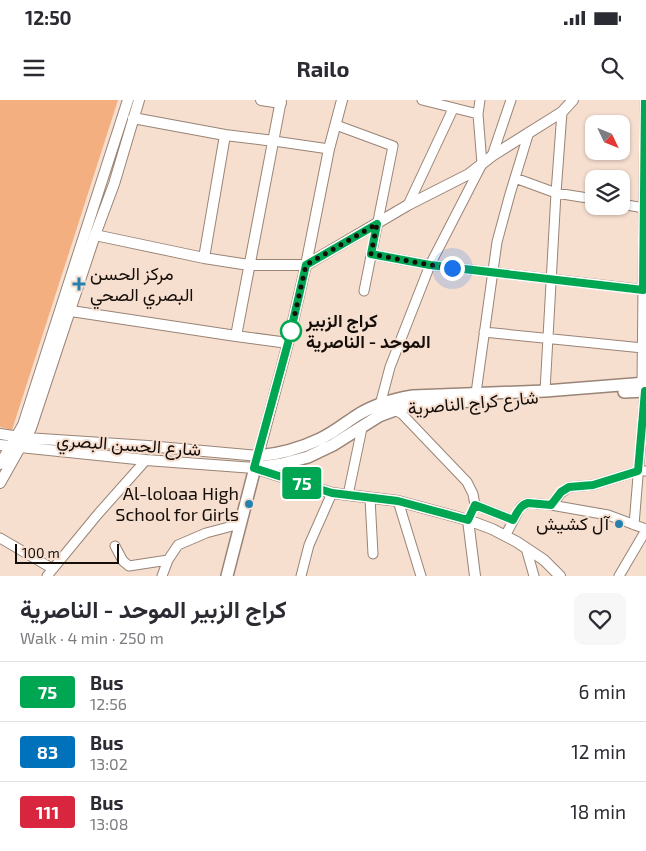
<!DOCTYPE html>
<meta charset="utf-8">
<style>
:root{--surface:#fff;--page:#f7f7f7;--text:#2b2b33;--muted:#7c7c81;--line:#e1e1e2}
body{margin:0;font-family:"Exo 2",Vazirmatn,sans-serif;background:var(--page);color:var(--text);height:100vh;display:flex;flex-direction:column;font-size:19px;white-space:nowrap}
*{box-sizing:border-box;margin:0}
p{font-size:16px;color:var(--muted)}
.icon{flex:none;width:28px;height:28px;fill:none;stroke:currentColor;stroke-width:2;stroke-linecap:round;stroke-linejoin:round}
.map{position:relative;height:476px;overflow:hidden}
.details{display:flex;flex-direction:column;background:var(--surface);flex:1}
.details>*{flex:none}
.badge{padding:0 10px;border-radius:4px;font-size:18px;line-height:32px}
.needle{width:32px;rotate:133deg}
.fabs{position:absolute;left:585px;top:15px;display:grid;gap:10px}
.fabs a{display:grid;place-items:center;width:45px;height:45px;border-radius:10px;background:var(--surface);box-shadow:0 1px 4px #0004;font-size:25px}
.scale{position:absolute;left:15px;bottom:12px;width:104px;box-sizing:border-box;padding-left:5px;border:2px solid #140d08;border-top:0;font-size:14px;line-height:18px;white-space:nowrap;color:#140d08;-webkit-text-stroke:4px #f7dfd0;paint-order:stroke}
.you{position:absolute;width:25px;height:25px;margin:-12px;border:4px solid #fff;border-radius:50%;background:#1a73e8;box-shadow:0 0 0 8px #1a73e833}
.map>.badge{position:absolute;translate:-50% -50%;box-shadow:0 0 0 2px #fff}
.round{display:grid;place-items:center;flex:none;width:52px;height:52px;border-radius:10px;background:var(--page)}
.headline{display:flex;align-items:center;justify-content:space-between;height:85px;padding:0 20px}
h1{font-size:24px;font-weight:700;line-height:38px}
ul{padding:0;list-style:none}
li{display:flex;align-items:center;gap:15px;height:60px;padding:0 20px;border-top:1px solid var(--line)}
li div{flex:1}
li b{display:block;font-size:19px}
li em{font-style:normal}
li .badge{min-width:55px;font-weight:700;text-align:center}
.status{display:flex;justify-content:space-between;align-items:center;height:35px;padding:0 25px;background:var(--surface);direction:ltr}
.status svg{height:14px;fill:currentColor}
header{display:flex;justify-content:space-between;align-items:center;height:65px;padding:0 20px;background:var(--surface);font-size:22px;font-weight:700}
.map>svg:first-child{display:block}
.green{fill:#f3af80}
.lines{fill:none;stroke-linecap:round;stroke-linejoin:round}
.minor-casing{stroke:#998476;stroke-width:11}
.tertiary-casing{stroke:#998476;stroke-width:12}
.secondary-casing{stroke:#998476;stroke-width:14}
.minor{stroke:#fff;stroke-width:9}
.tertiary{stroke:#fff;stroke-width:10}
.secondary{stroke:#fff;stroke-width:11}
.line-casing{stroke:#fff;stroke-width:11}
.line{stroke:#00a651;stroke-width:8}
.walk{stroke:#140d08;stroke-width:5;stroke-dasharray:0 9}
.poi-dot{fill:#2582ae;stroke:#f7dfd0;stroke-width:2}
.stop-dot{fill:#fff;stroke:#00a651;stroke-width:2.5}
.labels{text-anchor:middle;stroke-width:4;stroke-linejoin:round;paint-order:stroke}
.poi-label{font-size:18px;fill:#140d08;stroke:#f7dfd0;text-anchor:end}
.stop-label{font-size:18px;font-weight:bold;fill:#140d08;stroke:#f7dfd0;text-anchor:start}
.street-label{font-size:18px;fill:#140d08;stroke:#f7dfd0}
</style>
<div class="status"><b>12:50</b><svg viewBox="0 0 49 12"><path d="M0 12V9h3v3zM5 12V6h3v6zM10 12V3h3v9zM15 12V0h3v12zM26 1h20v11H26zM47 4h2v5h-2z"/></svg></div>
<header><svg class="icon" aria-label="menu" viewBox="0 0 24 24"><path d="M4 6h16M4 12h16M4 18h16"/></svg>Railo<svg class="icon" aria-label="search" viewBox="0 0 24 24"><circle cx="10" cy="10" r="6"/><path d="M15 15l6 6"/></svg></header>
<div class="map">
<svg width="646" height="476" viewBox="0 0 646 476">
<rect width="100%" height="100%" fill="#f7dfd0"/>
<path class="green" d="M0 0H118L12 330 0 327Z"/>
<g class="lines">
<defs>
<path id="minor" d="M422 0 478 14
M336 25 393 46 364 191
M274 41 329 49
M492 56 511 0
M515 78 556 93 594 99
M621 104 644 108
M408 105 453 9
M371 154 430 165 646 190
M484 232 643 248
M642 283 645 0
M545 291 556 93 562 12
M476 293 497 142 510 94 529 32
M380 305 390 267 430 165 482 64 478 14 480 0
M395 310 402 314 467 382 473 394 475 405 513 420
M348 395 362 328
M370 398 373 454
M398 401 421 476
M551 405 561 393 569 387 593 385 638 371H646
M634 425 645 291
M505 436 520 408 522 406 528 403 551 405 608 415 646 429
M0 438 53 469
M115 446 123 461 129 466 168 460
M526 448 534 476
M47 476 98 414 146 360
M162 476 168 460 178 445 206 433 240 424
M301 476 309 445 332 393
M619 476 646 430"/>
<path id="tertiary" d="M261 0 281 3
M133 18 225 35 274 41
M95 135 204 158 249 165H306L408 105 469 74 492 56 562 12 573 0
M204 158 225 35
M71 211 236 236 288 243
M236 236 281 0
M0 334 26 338 148 346 258 356 288 243 306 165 329 49 342 0
M0 345 146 360 254 368 332 393 398 401 468 420 492 429 517 442 544 460 560 476
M0 364 23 325 128 0
M0 383 31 328 95 135 114 84 139 0
M468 420 475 476"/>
<path id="secondary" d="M624 292 646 291
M254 368 282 364 308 357 333 345 379 316 395 310 411 305 486 300
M227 476 258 356C280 354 301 348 320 339 333 333 344 324 356 316 373 305 394 299 413 296L545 291 646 283"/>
</defs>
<use href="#minor" class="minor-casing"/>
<use href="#tertiary" class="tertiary-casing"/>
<use href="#secondary" class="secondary-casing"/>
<use href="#minor" class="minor"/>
<use href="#tertiary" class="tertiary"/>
<use href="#secondary" class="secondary"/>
</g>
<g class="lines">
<defs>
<path id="line" d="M645 291 638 371 593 385 569 387 561 392 551 405 528 403C520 405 517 413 513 420L475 405 468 420 398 401 332 393 254 368 288 243 306 165 377 124 371 154 430 165 643 190 645 0"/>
</defs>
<use href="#line" class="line-casing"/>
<use href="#line" class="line"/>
<path class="walk" d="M291 231 306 165 377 124 371 154 430 165 452 168"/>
</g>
<g class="poi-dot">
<path d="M76.5 176.5h5v5h5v5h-5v5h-5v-5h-5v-5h5z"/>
<circle cx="249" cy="404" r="5"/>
<circle cx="619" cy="424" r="5"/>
</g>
<circle class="stop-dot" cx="291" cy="231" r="10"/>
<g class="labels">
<g class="poi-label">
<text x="90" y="180" text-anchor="start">مركز الحسن<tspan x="90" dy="21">البصري الصحي</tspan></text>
<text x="239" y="400">Al-loloaa High<tspan x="239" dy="21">School for Girls</tspan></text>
<text x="609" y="430">آل كشيش</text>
</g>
<g class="stop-label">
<text x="306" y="227">كراج الزبير<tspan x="306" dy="21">الموحد - الناصرية</tspan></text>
</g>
<g class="street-label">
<text transform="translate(473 303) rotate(-5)" y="6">شارع كراج الناصرية</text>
<text transform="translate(129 345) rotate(4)" y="6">شارع الحسن البصري</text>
</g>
</g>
</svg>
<div class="fabs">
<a><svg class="needle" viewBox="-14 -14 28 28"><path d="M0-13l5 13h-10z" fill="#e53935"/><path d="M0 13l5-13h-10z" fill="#7c7c81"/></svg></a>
<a><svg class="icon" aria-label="layers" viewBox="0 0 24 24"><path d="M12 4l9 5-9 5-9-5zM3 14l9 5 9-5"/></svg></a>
</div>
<div class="scale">100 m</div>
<div class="you" style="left:452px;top:168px"></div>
<b class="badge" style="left:302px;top:383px;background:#00a651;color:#fff">75</b>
</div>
<section class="details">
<div class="headline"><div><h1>كراج الزبير الموحد - الناصرية</h1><p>Walk · 4 min · 250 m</p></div><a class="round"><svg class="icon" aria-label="heart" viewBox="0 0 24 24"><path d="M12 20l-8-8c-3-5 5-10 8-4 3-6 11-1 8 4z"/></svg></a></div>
<ul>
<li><span class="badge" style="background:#00a651;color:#fff">75</span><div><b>Bus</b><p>12:56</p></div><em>6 min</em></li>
<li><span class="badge" style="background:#0072bc;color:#fff">83</span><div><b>Bus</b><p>13:02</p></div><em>12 min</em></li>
<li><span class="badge" style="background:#d7263d;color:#fff">111</span><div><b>Bus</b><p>13:08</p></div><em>18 min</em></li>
</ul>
</section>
